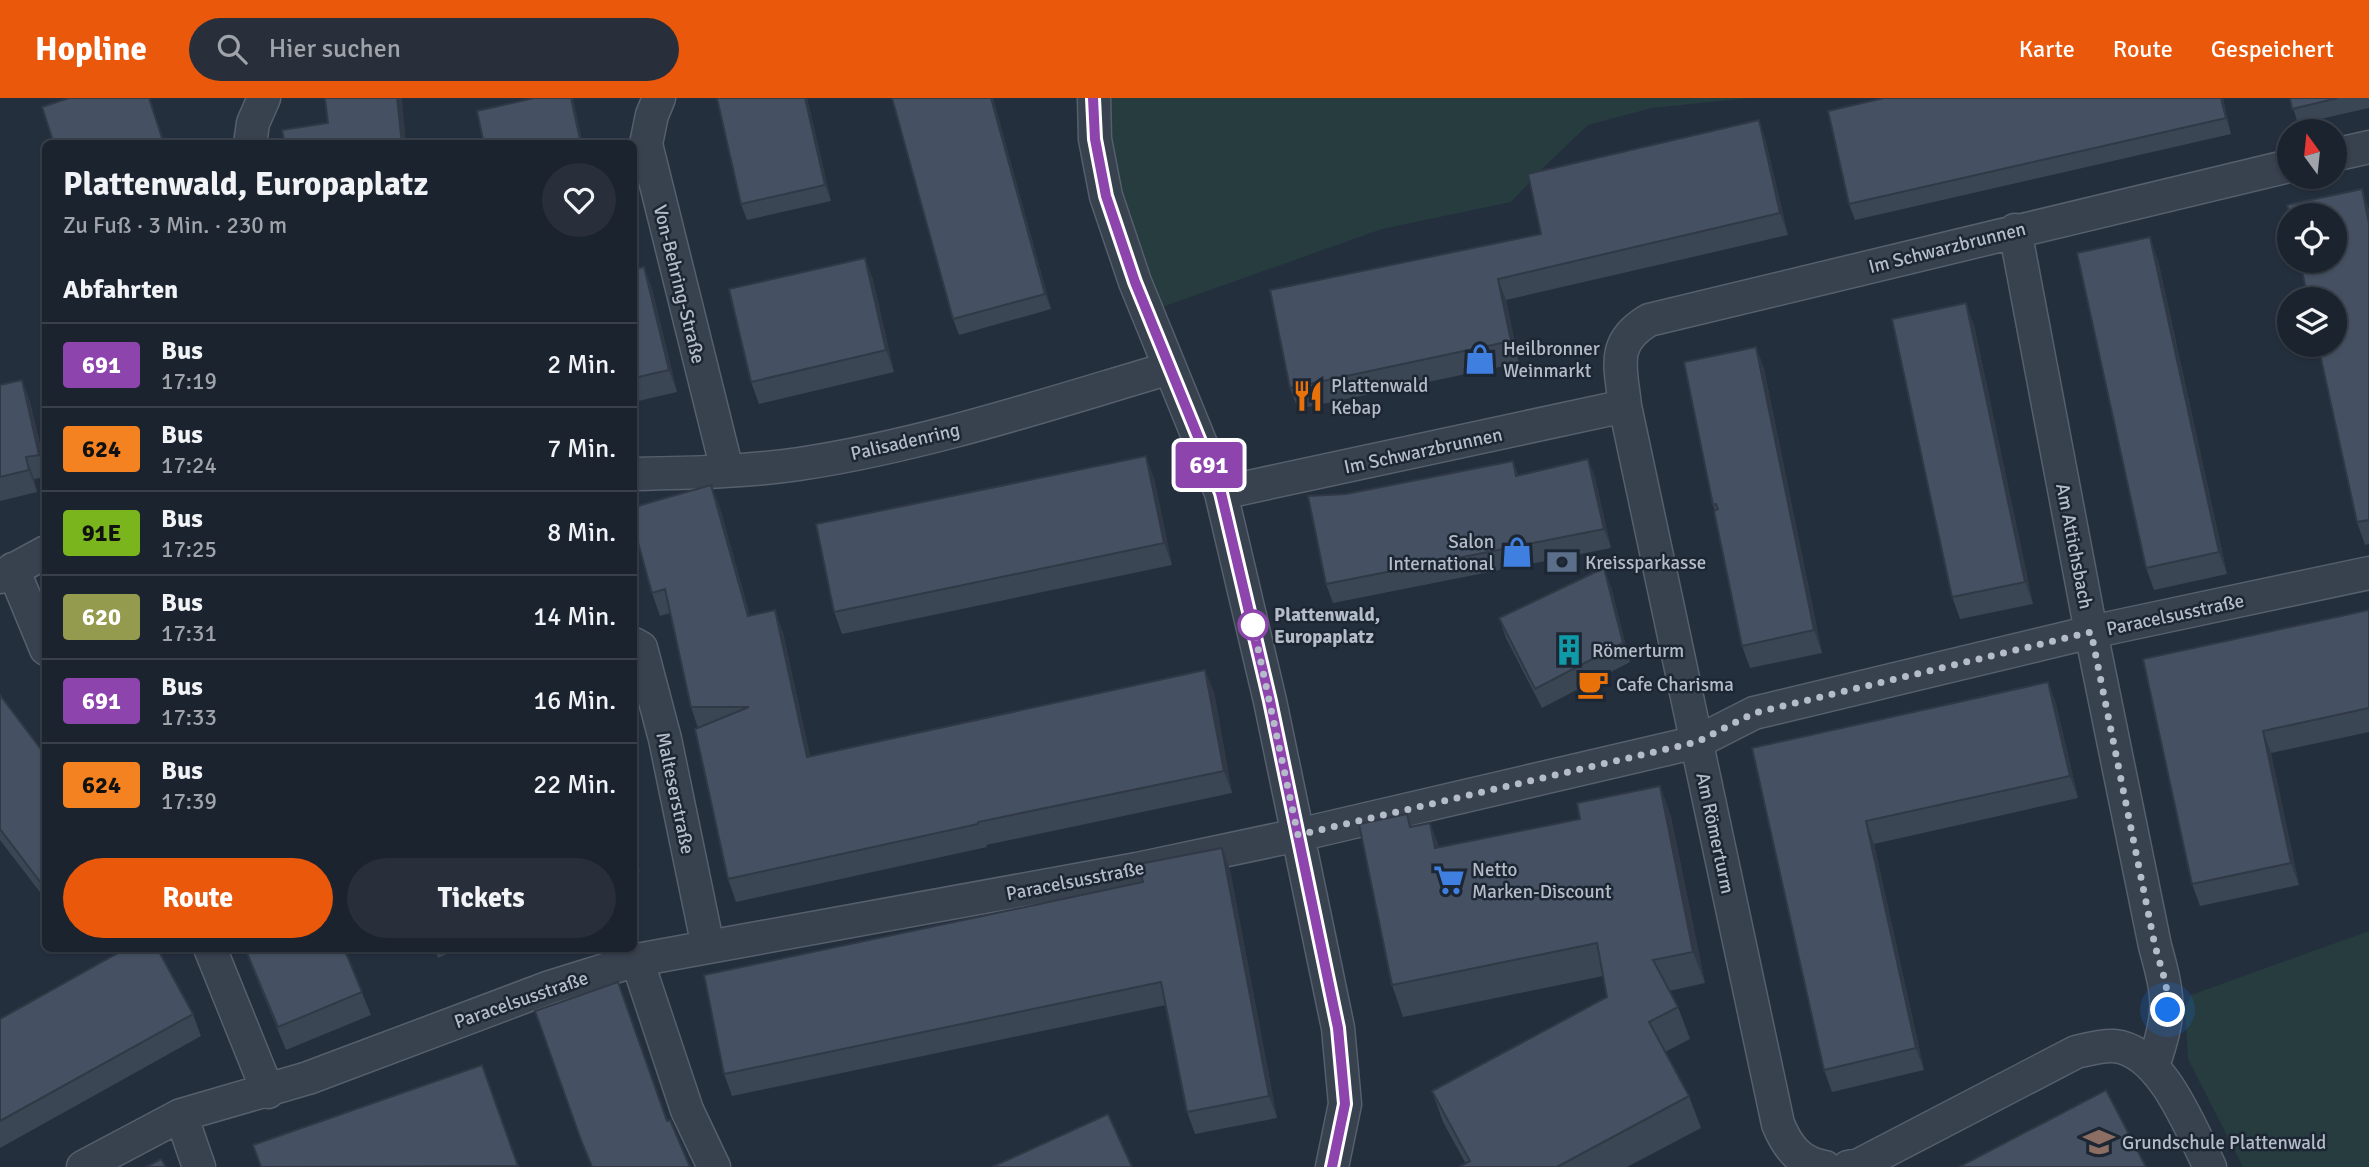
<!DOCTYPE html>
<html lang="de">
<meta charset="utf-8">
<style>
:root{--surface:#1b232e;--page:#282f3a;--text:#f1f3f6;--muted:#a0a4aa;--line:#39404a;--accent:#ea580c}
body{margin:0;font-family:Signika,sans-serif;background:var(--page);color:var(--text);height:100vh;display:flex;flex-direction:column;font-size:26px;white-space:nowrap}
*{box-sizing:border-box;margin:0}
p{font-size:23px;color:var(--muted)}
.icon{flex:none;width:38px;height:38px;fill:none;stroke:currentColor;stroke-width:2;stroke-linecap:round;stroke-linejoin:round}
.map{position:relative;flex:1;overflow:hidden}
.sheet{position:absolute;left:42px;top:42px;width:595px;height:812px;display:flex;flex-direction:column;background:var(--surface);border-radius:10px;box-shadow:0 2px 5px #0004,0 0 0 2px var(--line)}
.sheet>*{flex:none}
.badge{padding:0 14px;border-radius:5px;font-size:24px;line-height:46px}
.needle{width:46px;rotate:345deg}
.fabs{position:absolute;left:2277px;top:21px;display:grid;gap:14px}
.fabs a{display:grid;place-items:center;width:70px;height:70px;border-radius:50%;background:var(--surface);box-shadow:0 2px 5px #0004,0 0 0 2px var(--line);font-size:35px}
.you{position:absolute;width:35px;height:35px;margin:-18px;border:5px solid #fff;border-radius:50%;background:#1a73e8;box-shadow:0 0 0 10px #1a73e833}
.map>.badge{position:absolute;translate:-50% -50%;box-shadow:0 0 0 4px #fff}
h2{padding:0 21px;font-size:26px;line-height:63px}
.round{display:grid;place-items:center;flex:none;width:74px;height:74px;border-radius:37px;background:var(--page)}
.summary{display:flex;align-items:center;justify-content:space-between;height:119px;padding:0 21px}
h1{font-size:33px;font-weight:700;line-height:52px}
.action{display:flex;gap:14px;margin-top:auto;padding:14px 21px}
.action a{flex:1;height:80px;border-radius:42px;background:var(--accent);color:#fff;font-size:28px;font-weight:700;line-height:80px;text-align:center}
.action a+a{background:var(--page);color:var(--text)}
ul{padding:0;list-style:none}
li{display:flex;align-items:center;gap:21px;height:84px;padding:0 21px;border-top:2px solid var(--line)}
li div{flex:1}
li b{display:block;font-size:26px}
li em{font-style:normal}
li .badge{min-width:77px;font-weight:700;text-align:center}
header{display:flex;align-items:center;gap:42px;box-sizing:border-box;height:98px;padding:0 35px;background:var(--accent);color:#fff}
header strong{font-size:33px}
nav{display:flex;gap:38px;margin-inline-start:auto;font-size:24px}
.search{width:490px;height:63px;background:var(--page);display:flex;align-items:center;gap:18px;box-sizing:border-box;padding:0 24px;border-radius:38px;color:var(--muted);font-size:26px}
.map>svg:first-child{display:block}
.green{fill:#263c3f}
.lines{fill:none;stroke-linecap:round;stroke-linejoin:round}
.minor-casing{stroke:#565f6c;stroke-width:35}
.minor{stroke:#38414e;stroke-width:32}
.wall{fill:#3b4654}
.shaded-wall{fill:#303945}
.building{fill:#455162;stroke:#303945;stroke-width:2}
.line-casing{stroke:#fff;stroke-width:16}
.line{stroke:#8e44ad;stroke-width:10}
.walk{stroke:#b4bcc9;stroke-width:7;stroke-dasharray:0 12.6}
.stop-dot{fill:#fff;stroke:#8e44ad;stroke-width:3.5}
.labels{text-anchor:middle;stroke-width:5;stroke-linejoin:round;paint-order:stroke}
.street-label{font-size:19px;fill:#b4bcc9;stroke:#1d2633}
.poi-label{font-size:19px;fill:#b4bcc9;stroke:#1d2633;text-anchor:start}
.stop-label{font-size:19px;font-weight:bold;fill:#b4bcc9;stroke:#1d2633;text-anchor:start}
</style>
<header>
<strong>Hopline</strong>
<div class="search"><svg class="icon" aria-label="search" viewBox="0 0 24 24"><circle cx="10" cy="10" r="6"/><path d="M15 15l6 6"/></svg>Hier suchen</div>
<nav><a>Karte</a><a>Route</a><a>Gespeichert</a></nav>
</header>
<div class="map">
<svg width="2369" height="1069" viewBox="0 0 2369 1069">
<rect width="100%" height="100%" fill="#242f3e"/>
<path class="green" d="M1094 0H1750L1652 10 1588 27 1546 67 1511 104 1382 131 1148 214Z
M2369 833V1069H2243L2188 961 2185 910 2191 897Z"/>
<g class="lines">
<defs>
<path id="minor" d="M659 0 652 17 646 46 727 372
M1094 0 1095 41 1106 98 1135 184 1221 395 1270 603 1338 930 1345 1006 1332 1069
M250 46 253 25 264 0
M2334 57 2369 49
M2015 132 2091 534 2155 848C2170 902 2171 915 2153 968
M634 376C688 375 744 374 799 366 925 347 1048 306 1170 270
M1221 395 1625 308
M13 471 46 551
M0 479 46 454
M634 546 641 550 665 641 708 849
M210 850 268 994
M637 862 687 1012 714 1069
M181 1017 199 1069
M83 1069 181 1017 308 980 550 889 637 862 1137 771 1298 737 1697 644 1754 615 2091 534 2369 475
M1825 1069C1799 1065 1787 1048 1778 1026L1625 308C1621 269 1610 245 1649 222L2289 68
M1848 1069 1859 1067 2076 954C2089 951 2101 947 2114 948 2162 952 2191 1032 2210 1069"/>
</defs>
<use href="#minor" class="minor-casing"/>
<use href="#minor" class="minor"/>
</g>
<path class="wall" d="M807 0 831 103 747 122 741 106Z
M993 0 1051 211 959 237 953 221Z
M2223 0 2231 36 1855 122 1849 106Z
M2290 0H2369V10L2298 26Z
M1759 22 1766 44 1788 137 1506 202 1519 265 1298 311 1290 290 1541 136Z
M2369 111V446L2365 447 2357 424Z
M865 160 873 182 894 274 759 306 751 284Z
M2158 162 2227 476 2154 492 2146 470Z
M644 169 652 191 677 294 634 304V171Z
M1974 227 2033 506 1960 521 1952 499Z
M1756 249 1764 271 1822 555 1750 570 1742 548 1715 413 1713 407Z
M22 282 30 304 46 372V379L34 381 37 394 0 403V287Z
M1588 361 1595 380 1611 450 1333 505 1326 486 1346 396 1513 363 1518 378Z
M1154 380 1172 467 842 536 834 514Z
M711 387 720 410 750 518 775 512 783 535 810 658 1214 594 1232 695 986 747 987 749 736 804 728 781 698 630 691 609 670 515 660 518 652 495Z
M1611 489 1630 564 1542 610 1506 540 1499 520Z
M2369 512V634L2271 655 2299 787 2200 808 2192 786 2143 561Z
M2048 584 2056 606 2078 700 1874 746 1924 972 1832 994 1824 972 1752 650Z
M0 597 46 658V802L0 742Z
M1660 688 1671 719 1705 885 1669 893 1678 909 1690 941 1665 954 1689 998 1701 1030 1627 1069H1459L1466 1066 1443 1024 1432 993 1607 899 1603 878 1403 919 1392 887 1407 716 1412 729 1430 725 1439 749 1580 721Z
M634 756 640 773 634 776Z
M1230 772 1277 1020 1195 1036 1187 1014 1166 907 732 998 724 976Z
M244 850H344L371 917 286 952Z
M434 850H460L438 860Z
M193 916 201 938 0 1050V921Z"/>
<path class="shaded-wall" d="M397 0H402L406 46H402Z
M571 0H573L583 46H581Z
M805 0H807L831 103 825 87Z
M991 0H993L1051 211 1045 196Z
M2221 0H2223L2231 36 2226 20Z
M1759 22 1766 44 1788 137 1780 115Z
M2362 91 2369 111V125Z
M2150 139 2158 162 2227 476 2219 454Z
M865 160 873 182 894 274 886 252Z
M644 169 652 191 677 294 669 272Z
M1498 181 1506 202 1519 265 1511 243Z
M1966 205 1974 227 2033 506 2025 484Z
M1756 249 1764 271 1822 555 1814 532Z
M22 282 30 304 46 375 39 357Z
M1146 358 1154 380 1172 467 1164 445Z
M26 359 34 381 37 394 29 372Z
M1588 361 1595 380 1611 450 1604 431Z
M711 387 720 410 756 541 748 518Z
M1604 470 1611 489 1630 564 1623 545Z
M775 512 783 535 815 681 807 659Z
M1205 572 1214 594 1232 695 1224 673Z
M2048 584 2056 606 2078 700 2070 678Z
M2263 633 2271 655 2299 787 2291 765Z
M1660 688 1671 719 1705 885 1693 854Z
M1866 723 1874 746 1924 972 1916 950Z
M1430 725 1442 757 1435 750Z
M1222 750 1230 772 1277 1020 1269 998Z
M46 782V797L41 785Z"/>
<path class="building" d="M69 0H149L164 46H54L42 9Z
M325 0H397L402 46H285L282 32 328 25Z
M534 0H571L581 46H484L477 13Z
M717 0H805L825 87 741 106Z
M892 0H991L1045 196 953 221Z
M1884 0H2221L2226 20 1849 106 1828 13Z
M2290 0H2338L2292 11Z
M1759 22 1780 115 1498 181 1511 243 1290 290 1270 192 1541 136 1528 76Z
M2362 91 2369 125V422L2357 424 2318 247H2334V201H2308L2300 163H2334V117H2290L2287 107Z
M2150 139 2219 454 2146 470 2077 155Z
M865 160 886 252 751 284 729 191Z
M644 169 669 272 634 280V171Z
M1966 205 2025 484 1952 499 1892 221Z
M1756 249 1814 532 1742 548 1714 413 1718 411 1716 406 1713 407 1684 264Z
M22 282 39 357 26 359 29 372 0 379V287Z
M1146 358 1164 445 834 514 816 426Z
M1588 361 1604 431 1326 486 1308 398 1346 396 1513 363 1516 378Z
M711 387 748 518 775 512 807 659 1205 572 1224 673 978 724V726L728 781 695 631 749 609H691L665 491 652 495 634 430V409Z
M1604 470 1623 545 1535 591 1499 520Z
M2369 512V610L2263 633 2291 765 2192 786 2143 561Z
M2048 584 2070 678 1866 723 1916 950 1824 972 1752 650Z
M0 597 46 658V782L41 785 0 731Z
M1660 688 1693 854 1653 862 1678 909 1649 924 1689 998 1557 1069H1459L1470 1063 1432 993 1607 899 1597 845 1392 887 1359 726 1407 716 1410 729 1430 725 1435 750 1580 721 1577 705Z
M1222 750 1269 998 1187 1014 1161 884 724 976 704 877 1143 784 1139 766Z
M127 850H157L193 916 0 1023V921Z
M245 850H344L362 894 278 929Z
M618 884 667 1023 670 1022 690 1069H592L581 1042 535 913Z
M482 967 518 1068 261 1069 253 1047Z
M2106 992 2146 1069H1959Z
M1108 1016 1132 1069H992Z
M161 1061 166 1069H146Z"/>
<g class="lines">
<defs>
<path id="line" d="M1093 0 1095 41 1106 98 1135 184 1221 395 1270 603 1338 930 1345 1006 1332 1069"/>
</defs>
<use href="#line" class="line-casing"/>
<use href="#line" class="line"/>
<path class="walk" d="M1253 527 1298 737 1697 644 1754 615 2091 534 2155 848 2166 886 2168 912"/>
</g>
<defs>
<symbol id="shop-bare" viewBox="-9 -9 18 18"><path d="M-5-2.5h2.3a2.7 3.5 0 0 1 5.4 0H5L5.5 6h-11ZM-1.5-2.5h3a1.5 2.3 0 0 0-3 0Z" fill="#3f7fe0" stroke="#1d2633" stroke-width="2.5" paint-order="stroke"/></symbol>
<symbol id="restaurant-bare" viewBox="-9 -9 18 18"><path d="M-5-6h1v4h1v-4h1v4h1v-4h1v5L-1.5 .5V6h-2V.5L-5-1ZM5-6V6H3V1.5H1.5Q1.5-4 5-6Z" fill="#e8710a" stroke="#1d2633" stroke-width="2.5" paint-order="stroke"/></symbol>
<symbol id="bank-bare" viewBox="-9 -9 18 18"><path d="M-6-4H6V4H-6ZM0-2.3a2.3 2.3 0 1 0 0 4.6a2.3 2.3 0 1 0 0-4.6Z" fill="#5c6f8a" stroke="#1d2633" stroke-width="2.5" paint-order="stroke"/></symbol>
<symbol id="building-bare" viewBox="-9 -9 18 18"><path d="M-4-6H4V6H1V3H-1V6H-4ZM-2.5-4.3h1.7v1.8h-1.7ZM.8-4.3h1.7v1.8H.8ZM-2.5-1h1.7V.8h-1.7ZM.8-1h1.7V.8H.8Z" fill="#0f9aa8" stroke="#1d2633" stroke-width="2.5" paint-order="stroke"/></symbol>
<symbol id="cafe-bare" viewBox="-9 -9 18 18"><path d="M-5.5-4.5H6V0H3Q3 3.5 0 3.5H-2.5Q-5.5 3.5-5.5 0ZM3-3.2v2h1.7v-2ZM-6 4.5H4V6H-6Z" fill="#e8710a" stroke="#1d2633" stroke-width="2.5" paint-order="stroke"/></symbol>
<symbol id="supermarket-bare" viewBox="-9 -9 18 18"><path d="M-6-5.5h2.5l.6 2H6L4.5 2H-2.5L-4.4-4H-6ZM-1.5 3.2a1.3 1.3 0 1 0 .1 0ZM3 3.2a1.3 1.3 0 1 0 .1 0Z" fill="#3f7fe0" stroke="#1d2633" stroke-width="2.5" paint-order="stroke"/></symbol>
<symbol id="school-bare" viewBox="-9 -9 18 18"><path d="M0-5L7-2L0 1L-7-2ZM-4 1L0 2.5L4 1V4Q0 6-4 4Z" fill="#8d6e63" stroke="#1d2633" stroke-width="2.5" paint-order="stroke"/></symbol>
</defs>
<g fill-rule="evenodd">
<use href="#shop-bare" x="1458" y="239" width="44" height="44"/>
<use href="#restaurant-bare" x="1286" y="276" width="44" height="44"/>
<use href="#shop-bare" x="1495" y="432" width="44" height="44"/>
<use href="#bank-bare" x="1540" y="442" width="44" height="44"/>
<use href="#building-bare" x="1547" y="530" width="44" height="44"/>
<use href="#cafe-bare" x="1571" y="564" width="44" height="44"/>
<use href="#supermarket-bare" x="1427" y="760" width="44" height="44"/>
<use href="#school-bare" x="2077" y="1022" width="44" height="44"/>
</g>
<circle class="stop-dot" cx="1253" cy="527" r="14"/>
<g class="labels">
<g class="street-label">
<text transform="translate(1947 149) rotate(-14)" y="7">Im Schwarzbrunnen</text>
<text transform="translate(680 186) rotate(76)" y="7">Von-Behring-Straße</text>
<text transform="translate(905 343) rotate(-13)" y="7">Palisadenring</text>
<text transform="translate(1423 352) rotate(-12)" y="7">Im Schwarzbrunnen</text>
<text transform="translate(2075 448) rotate(79)" y="7">Am Attichsbach</text>
<text transform="translate(2175 516) rotate(-12)" y="7">Paracelsusstraße</text>
<text transform="translate(676 695) rotate(78)" y="7">Malteserstraße</text>
<text transform="translate(1716 735) rotate(78)" y="7">Am Römerturm</text>
<text transform="translate(1075 782) rotate(-11)" y="7">Paracelsusstraße</text>
<text transform="translate(521 901) rotate(-19)" y="7">Paracelsusstraße</text>
</g>
<g class="poi-label">
<text x="1503" y="257">Heilbronner<tspan x="1503" dy="22">Weinmarkt</tspan></text>
<text x="1331" y="294">Plattenwald<tspan x="1331" dy="22">Kebap</tspan></text>
<text x="1494" y="450" text-anchor="end">Salon<tspan x="1494" dy="22">International</tspan></text>
<text x="1585" y="471">Kreissparkasse</text>
<text x="1592" y="559">Römerturm</text>
<text x="1616" y="593">Cafe Charisma</text>
<text x="1472" y="778">Netto<tspan x="1472" dy="22">Marken-Discount</tspan></text>
<text x="2122" y="1051">Grundschule Plattenwald</text>
</g>
<g class="stop-label">
<text x="1274" y="523">Plattenwald,<tspan x="1274" dy="22">Europaplatz</tspan></text>
</g>
</g>
</svg>
<div class="fabs">
<a><svg class="needle" viewBox="-14 -14 28 28"><path d="M0-13l5 13h-10z" fill="#e53935"/><path d="M0 13l5-13h-10z" fill="#a0a4aa"/></svg></a>
<a><svg class="icon" aria-label="locate" viewBox="0 0 24 24"><circle cx="12" cy="12" r="6"/><path d="M12 2v4M12 18v4M2 12h4M18 12h4"/></svg></a>
<a><svg class="icon" aria-label="layers" viewBox="0 0 24 24"><path d="M12 4l9 5-9 5-9-5zM3 14l9 5 9-5"/></svg></a>
</div>
<div class="you" style="left:2168px;top:912px"></div>
<b class="badge" style="left:1209px;top:367px;background:#8e44ad;color:#fff">691</b>
<section class="sheet">
<div class="summary"><div><h1>Plattenwald, Europaplatz</h1><p>Zu Fuß · 3 Min. · 230 m</p></div><a class="round"><svg class="icon" aria-label="heart" viewBox="0 0 24 24"><path d="M12 20l-8-8c-3-5 5-10 8-4 3-6 11-1 8 4z"/></svg></a></div>
<h2>Abfahrten</h2>
<ul>
<li><span class="badge" style="background:#8e44ad;color:#fff">691</span><div><b>Bus</b><p>17:19</p></div><em>2 Min.</em></li>
<li><span class="badge" style="background:#f58220;color:#111">624</span><div><b>Bus</b><p>17:24</p></div><em>7 Min.</em></li>
<li><span class="badge" style="background:#7ab51d;color:#111">91E</span><div><b>Bus</b><p>17:25</p></div><em>8 Min.</em></li>
<li><span class="badge" style="background:#949b4f;color:#fff">620</span><div><b>Bus</b><p>17:31</p></div><em>14 Min.</em></li>
<li><span class="badge" style="background:#8e44ad;color:#fff">691</span><div><b>Bus</b><p>17:33</p></div><em>16 Min.</em></li>
<li><span class="badge" style="background:#f58220;color:#111">624</span><div><b>Bus</b><p>17:39</p></div><em>22 Min.</em></li>
</ul>
<div class="action"><a>Route</a><a>Tickets</a></div>
</section>
</div>
